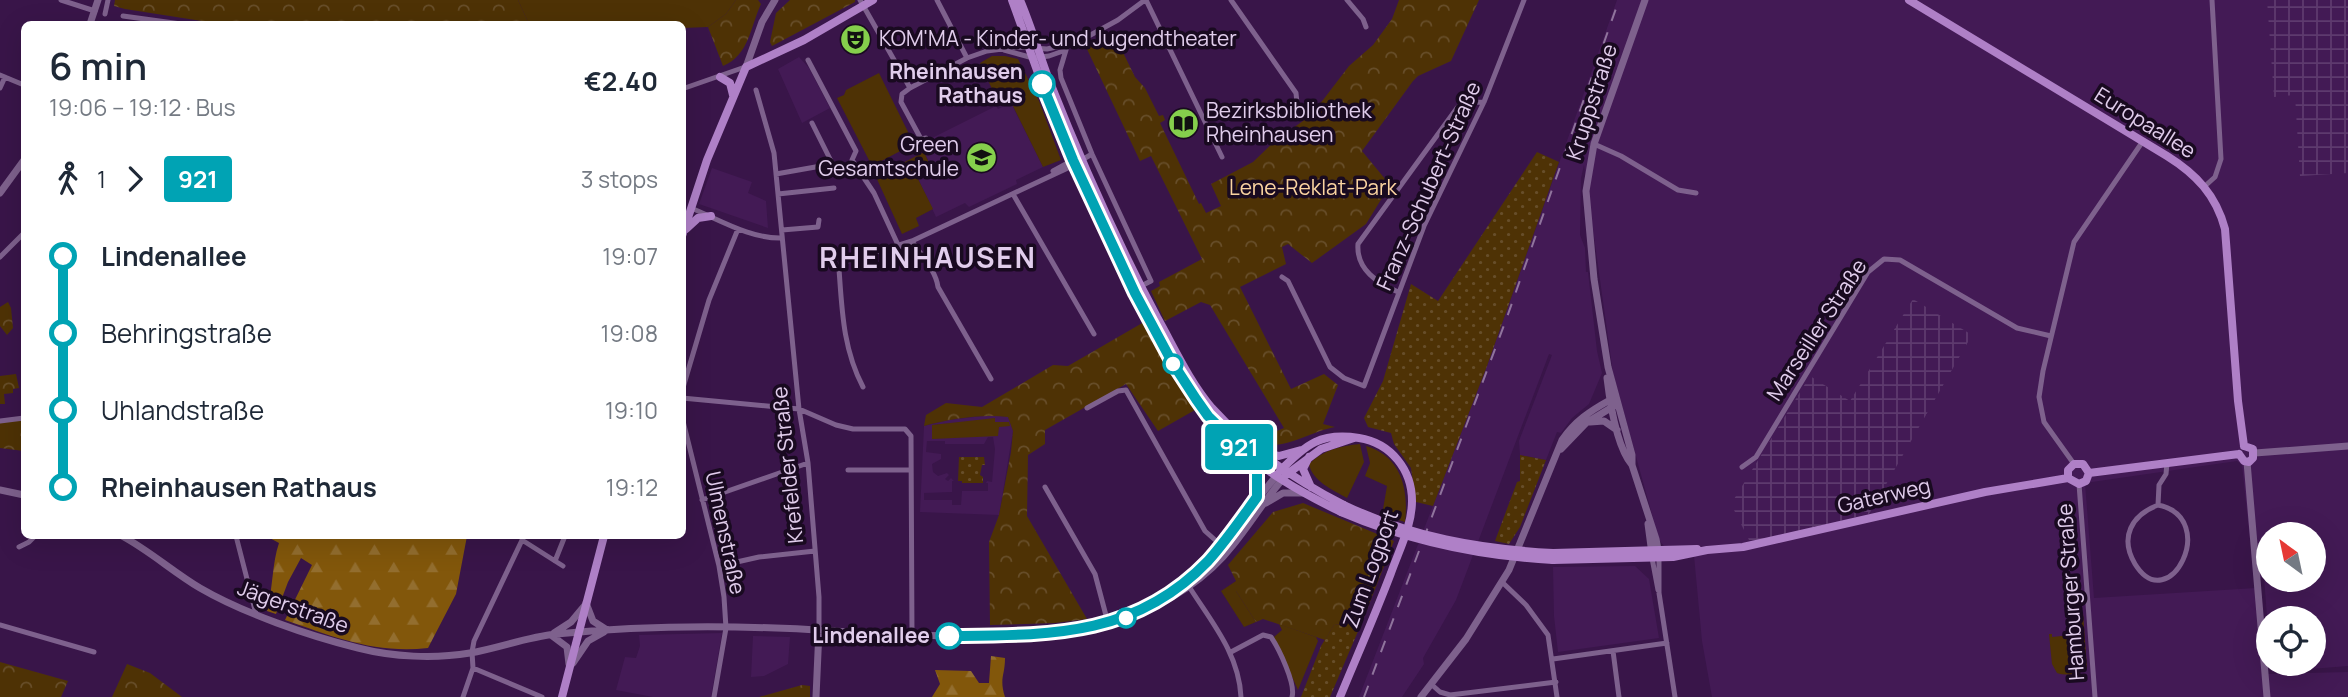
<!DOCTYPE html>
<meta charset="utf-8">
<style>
:root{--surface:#fff;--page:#f2f2f3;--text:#1f2937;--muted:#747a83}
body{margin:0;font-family:Manrope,sans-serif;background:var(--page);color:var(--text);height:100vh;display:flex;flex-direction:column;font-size:26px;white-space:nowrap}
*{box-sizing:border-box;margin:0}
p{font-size:23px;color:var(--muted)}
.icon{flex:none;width:38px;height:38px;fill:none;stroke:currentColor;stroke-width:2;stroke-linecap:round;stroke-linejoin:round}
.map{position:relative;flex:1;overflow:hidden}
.drawer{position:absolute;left:21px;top:21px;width:665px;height:518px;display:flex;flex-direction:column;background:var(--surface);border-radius:10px;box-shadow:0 7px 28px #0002}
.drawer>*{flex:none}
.badge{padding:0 14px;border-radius:5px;font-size:24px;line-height:46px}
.needle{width:46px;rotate:327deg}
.tools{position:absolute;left:2256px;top:522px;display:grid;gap:14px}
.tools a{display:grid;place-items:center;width:70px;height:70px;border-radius:50%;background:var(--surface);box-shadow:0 7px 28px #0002;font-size:35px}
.map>.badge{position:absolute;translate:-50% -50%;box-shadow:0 0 0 4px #fff}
.legs{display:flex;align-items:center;gap:10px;height:77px;padding:0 28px;font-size:23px}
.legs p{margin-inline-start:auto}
.headline{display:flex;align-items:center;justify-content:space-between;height:119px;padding:0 28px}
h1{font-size:38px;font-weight:600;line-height:52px}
ul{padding:0 28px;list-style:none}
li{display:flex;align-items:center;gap:24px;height:77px;font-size:26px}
li i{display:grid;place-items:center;width:10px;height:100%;margin:0 9px;background:currentColor}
li i::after{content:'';width:18px;height:18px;margin:-9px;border:5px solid;border-radius:50%;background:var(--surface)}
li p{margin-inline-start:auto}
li:first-child i{background:linear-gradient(#0000 50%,currentColor 0)}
li:last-child i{background:linear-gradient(currentColor 50%,#0000 0)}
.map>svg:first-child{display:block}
.built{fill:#431a55;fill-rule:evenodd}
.industrial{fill:url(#industrial-grid)}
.grass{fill:#4e3205}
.forest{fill:url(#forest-firs)}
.park{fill:url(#park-crowns)}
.garden{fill:url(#garden-dots)}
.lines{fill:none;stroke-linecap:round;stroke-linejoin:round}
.minor{stroke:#7e618d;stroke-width:5}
.tertiary{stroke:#7e618d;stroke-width:7}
.secondary{stroke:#af80c7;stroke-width:8}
.rail{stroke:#90749d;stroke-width:2;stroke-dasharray:12 12;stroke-linecap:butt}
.secondary-bridge{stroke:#af80c7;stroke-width:8}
.line-1-casing{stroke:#fff;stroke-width:16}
.line-1{stroke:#00a3b4;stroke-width:10}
.stop-1-dot{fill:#fff;stroke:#00a3b4;stroke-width:3.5}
.labels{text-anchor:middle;stroke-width:7;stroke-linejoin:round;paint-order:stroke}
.poi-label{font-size:21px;fill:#e1cdec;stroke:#190a20;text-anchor:start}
.stop-label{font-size:21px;font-weight:bold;fill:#e1cdec;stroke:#190a20;text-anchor:end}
.street-label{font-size:21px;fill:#e1cdec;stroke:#190a20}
.park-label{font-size:21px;fill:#fbd4a1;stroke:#190a20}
.district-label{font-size:28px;font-weight:bold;letter-spacing:2px;fill:#e1cdec;stroke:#190a20}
</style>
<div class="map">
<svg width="2348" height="697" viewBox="0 0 2348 697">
<defs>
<pattern id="industrial-grid" width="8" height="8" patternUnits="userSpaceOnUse" patternTransform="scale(1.75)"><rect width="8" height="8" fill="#431a55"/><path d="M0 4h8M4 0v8" fill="none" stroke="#5e3a6e"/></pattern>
<pattern id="forest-firs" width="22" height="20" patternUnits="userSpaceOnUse" patternTransform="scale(1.75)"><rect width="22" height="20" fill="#82570b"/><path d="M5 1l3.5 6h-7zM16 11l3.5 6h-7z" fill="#936e2f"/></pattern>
<pattern id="park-crowns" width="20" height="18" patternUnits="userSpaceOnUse" patternTransform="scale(1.75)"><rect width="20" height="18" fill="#4e3205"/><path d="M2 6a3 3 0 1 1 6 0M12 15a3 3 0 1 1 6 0" fill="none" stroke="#674e2a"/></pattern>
<pattern id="garden-dots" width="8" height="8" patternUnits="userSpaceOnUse" patternTransform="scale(1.75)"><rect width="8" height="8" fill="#4e3205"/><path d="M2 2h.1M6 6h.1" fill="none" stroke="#674e2a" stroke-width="1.8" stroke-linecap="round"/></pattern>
</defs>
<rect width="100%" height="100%" fill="#391549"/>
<path class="built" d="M1617 0H2348V666L2272 672 2271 663H2314V618H2268V630L2264 577 2254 578 2242 465 2237 461 2085 483 2094 598 2256 588 2266 674 2348 672V697H1712L1702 641 1693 545 1664 546 1659 540 1613 373 1584 165 1581 178 1580 235 1585 248 1586 272H1588L1597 351 1602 373 1589 404 1572 418 1561 433 1557 432 1546 460 1520 455 1519 441 1552 355 1549 354 1456 600 1423 658 1424 664 1402 697H1359L1487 366ZM2268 534H2314V579H2268Z
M799 57 809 68 830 108 802 123 778 69Z
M1011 103 1043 167 1016 180 1017 184 969 207 965 203 936 217 914 170 929 162 920 144 996 106 998 109Z
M712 168 752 182 748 193 766 201 768 228 699 204Z
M991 415 1008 417 1013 431 999 515 920 512 924 426 949 420ZM995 419V422H1008L1009 426 933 425ZM988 437H993L995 449 992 482 987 481 986 483H988V491H962L961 505H952V500H924V493L952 492V481H954L951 478 948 481 945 479 949 475 947 473 938 476 933 472 932 464 941 459V454L926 452 927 441H945V444H984Z
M1635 566 1649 579 1659 638 1558 652 1554 616 1553 567Z
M722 633 711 697H653L616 690 625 657 636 658 640 646 639 635Z
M753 636 790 637 788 664 764 676 751 677Z"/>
<path class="industrial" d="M2267 0H2348V173L2300 176 2295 95 2274 97Z
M1913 299 1972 335 1869 514 1750 542 1731 504 1810 376 1850 401Z"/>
<path class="grass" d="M518 0H736L726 14 708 27 683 28 682 24H529Z
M992 56H1005L1018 59 1039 101 1061 160 1043 167 1010 100 999 104 980 63Z
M879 73 911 138 906 148 872 166 837 98 844 95 846 90Z
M924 152 929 163 914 171 933 209 916 218 919 226 902 234 876 177Z
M995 418V422H1009L1010 426 999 427 998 436 932 439V425Z
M1360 444 1364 462 1347 498C1333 490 1312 481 1309 464 1323 450 1341 446 1360 444Z
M1366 446C1401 456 1409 489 1405 522L1382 515 1387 486 1365 476 1370 463Z
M1236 581V591L1256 622 1244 627 1221 591Z
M2083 613 2087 668C2080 675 2066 676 2057 673L2052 664 2049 634H2052V637L2072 635V626H2066L2074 625 2073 614Z
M1279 624 1316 637 1318 641 1298 690 1274 637 1282 630Z"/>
<path class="forest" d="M266 536H467L456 594 428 648C375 654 334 637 285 620L312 565 301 558 288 582 276 614 267 611C273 589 272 563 279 543Z
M991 656 1005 658C1005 676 999 678 1005 697H932L940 684 935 670 971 671 979 683H989Z"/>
<path class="park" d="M115 0H518L529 24H221L125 9 114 6Z
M736 0H758L761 4C750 28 749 55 723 66L708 27 726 14Z
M790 0H855V2L772 46 770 42 776 13Z
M1399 0H1479L1451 61 1418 76 1413 81 1362 151 1390 185 1366 224 1312 263 1288 244 1282 247 1286 264 1240 287 1291 389 1324 374 1338 385 1323 424 1335 427C1310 431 1279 455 1255 440L1284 428 1210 305 1201 302 1165 321 1151 291 1160 286 1159 282 1202 259 1151 156 1140 161 1086 47 1113 32 1135 77 1145 88 1159 116 1163 115 1165 120 1160 123 1199 204 1201 203 1206 213 1221 206 1211 184 1253 162 1276 140 1303 121 1323 100 1349 66 1373 45 1392 19Z
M8 302 11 308 13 328 7 335 0 326V307Z
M1144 322 1173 378 1195 410 1158 431 1126 384 1045 430V444L1028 455 1027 516 1087 619 1055 623 990 625 989 542 999 515 1011 452 1013 431 1008 417C980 414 951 419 924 426L926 415 946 403 982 407 1053 365 1068 366Z
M16 374 19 388 13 389V393L4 394 5 404H0V376Z
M24 418V451L0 448V421Z
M1303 503 1394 541 1362 622 1334 625 1325 640 1263 619 1256 622 1236 591V581L1228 565 1273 512Z
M0 662 68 681 61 697H0Z
M127 664 150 673 182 697H112Z
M802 685 810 686V697H759Z"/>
<path class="garden" d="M1537 152 1559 162 1487 366 1433 506 1416 502 1411 468 1394 444 1391 433 1368 427 1364 418 1383 381 1411 284 1438 301Z
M1520 455 1546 460 1520 527 1509 544 1495 541 1517 482 1520 481Z
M959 457H984L985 465H982L980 475 983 477V483H962V481H958Z
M1362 622 1330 697H1301L1321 646 1334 625Z"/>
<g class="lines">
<path class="minor" d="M61 0 95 11
M860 0 910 88
M937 0 967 58
M1146 0 1222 157
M1231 0 1296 93 1297 103
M1347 0 1363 19 1366 27
M105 14 108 0
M123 16 181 24
M682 29H683
M1074 44 1118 20 1145 0
M1004 50 1033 58 1049 56 1066 50
M1066 50 1060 70 1061 78 1092 154 1151 281 1141 286
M808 60 856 151 852 160 874 193 899 247
M0 75 24 85
M0 88 5 77
M682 89 745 67
M756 90 774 153 799 409 808 463 819 597V630
M926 138 921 139 901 102 902 94 910 88 967 58 987 51 1018 47 1047 49 1075 43
M1594 144 1621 156 1678 190 1696 193
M1053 171 1075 159
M776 174 821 166 831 161 812 123
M2205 186 2215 177 2221 159 2212 0
M778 194 834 188
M1013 194 1094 334
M691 208C720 220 751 239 782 238
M782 230 818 227 819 220
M912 241C921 255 936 271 938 287L991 379
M0 257 24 233
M1282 277 1288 281 1330 367 1344 378 1364 386 1424 226 1484 102 1524 0
M1398 292C1378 283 1356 270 1358 244L1457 108 1463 103 1484 102
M863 387C843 349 842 310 839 269L841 263 912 241 1070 167 1092 154
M682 391 709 300 738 229
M682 398 799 409 836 425 853 429H905L911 436 912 635
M1087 408 1118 391 1126 390 1205 531 1223 547
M682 417 719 566 724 597 726 628 714 697
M0 421 24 418
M2074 464 2044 422 2039 397 2043 371 2074 242 2143 141
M1742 467 1756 457 1868 272 1884 259 1900 260 2017 328 2051 336
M848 470H911
M2079 484 2095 697
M1045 487 1095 574 1108 623
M702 500 808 463
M2158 505C2221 518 2169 619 2135 564 2119 537 2132 515 2158 505Z
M2158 505 2159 485 2166 474 2167 463
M236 536 256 614
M522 540 563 566
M19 547 29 542 35 536
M1652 558 1658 590
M1659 558V593L1675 697
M555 561 565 536
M719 566 759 557 815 551
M1502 582 1526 605 1548 635 1557 697
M1188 585C1210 620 1239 653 1241 697
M0 625 94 652
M1613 651 1619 697
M1231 652 1263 635 1271 637C1279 649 1296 684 1292 697
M1553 659 1667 643
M473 668 542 697
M1431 684 1440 692 1450 695 1556 682
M463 697 473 668 472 652 474 641 524 536"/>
<path class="tertiary" d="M1645 0 1594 144 1586 191 1594 279 1608 367 1632 455V465L1656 539 1659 555
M90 24 98 0
M746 67 762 22 775 0
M0 193 24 160
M1607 378C1610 403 1616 446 1632 465
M1590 422 1604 421 1617 430
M1561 449 1586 423 1614 406
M2255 453 2348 446
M1248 457 1257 472V495
M2247 462 2267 697
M0 490 24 495
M1266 503 1283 493H1302
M1648 524 1652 554
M122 536C150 551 173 572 200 588 243 613 309 636 358 648 393 657 434 659 470 653 499 648 527 637 556 634 647 625 741 625 832 631 897 635 961 638 1027 634 1059 632 1094 629 1125 618 1168 603 1205 581 1233 545 1250 524 1264 501 1282 480
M1166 596 1207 562 1276 476
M586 603 593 621 607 630
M554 633 571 622 586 604
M551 635 567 647 569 664
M573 663 588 641 604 632
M816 697 819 630
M1421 697 1466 639 1509 570 1562 440C1575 421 1590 411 1610 400L1617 402"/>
<path class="secondary" d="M1012 0C1025 35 1036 70 1050 105 1077 175 1110 245 1145 312 1169 356 1192 399 1227 436 1259 469 1300 492 1341 512
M1020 0C1031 26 1039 53 1049 80 1081 161 1116 240 1157 317 1174 347 1189 381 1212 408 1249 449 1295 480 1344 505
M1909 0 2167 156C2196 174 2216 195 2225 229L2238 401 2244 446
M720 77 730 83 733 95
M686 229 698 218 711 216
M682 236 707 160 746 67 804 40 873 0
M1262 453 1279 456 1301 450
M2239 454 2244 461 2249 462 2253 458V449L2244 446
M1309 457 1303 469 1311 487
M1280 471C1306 444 1321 432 1359 438 1391 443 1412 470 1412 501 1412 526 1399 550 1391 573 1375 615 1357 656 1340 697
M2089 473 2239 454
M1286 475 1321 449 1354 438
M2068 478V470L2074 464H2083L2089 473
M2068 478 2079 484 2086 481 2089 473
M1553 553 1697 549
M1553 560 1673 557 1707 550 1743 547 1985 492 2068 478
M562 697 604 536"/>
<path class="rail" d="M1364 697 1506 320 1619 0"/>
<path class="secondary-bridge" d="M1344 505C1411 537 1479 549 1553 553
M1341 512C1409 541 1479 556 1553 560"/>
</g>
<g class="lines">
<defs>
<path id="line-1" d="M949 636C1048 635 1134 638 1208 561 1226 541 1241 519 1257 497V472L1246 453 1208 416 1196 399 1172 362 1135 293 1073 160 1042 84"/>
</defs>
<use href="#line-1" class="line-1-casing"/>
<use href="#line-1" class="line-1"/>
</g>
<defs>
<symbol id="theatre-disc" viewBox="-11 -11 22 22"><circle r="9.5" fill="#85cf4c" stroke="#190a20"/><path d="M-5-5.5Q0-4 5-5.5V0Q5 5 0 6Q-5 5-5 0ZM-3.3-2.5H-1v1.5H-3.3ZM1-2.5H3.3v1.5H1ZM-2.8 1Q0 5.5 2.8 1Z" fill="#111"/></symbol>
<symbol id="library-disc" viewBox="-11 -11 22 22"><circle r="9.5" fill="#85cf4c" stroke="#190a20"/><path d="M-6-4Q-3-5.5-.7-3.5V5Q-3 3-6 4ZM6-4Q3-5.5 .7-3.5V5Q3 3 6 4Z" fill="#111"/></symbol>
<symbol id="school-disc" viewBox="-11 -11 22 22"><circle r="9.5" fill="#85cf4c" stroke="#190a20"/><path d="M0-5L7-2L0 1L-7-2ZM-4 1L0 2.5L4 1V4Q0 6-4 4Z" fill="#111"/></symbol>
</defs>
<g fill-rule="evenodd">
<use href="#theatre-disc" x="838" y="22" width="35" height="35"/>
<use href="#library-disc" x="1166" y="106" width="35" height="35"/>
<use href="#school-disc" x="964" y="140" width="35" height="35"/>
</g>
<g class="stop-1-dot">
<circle cx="1042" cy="84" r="12"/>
<circle cx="1173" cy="364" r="9"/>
<circle cx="1126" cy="618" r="9"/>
<circle cx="949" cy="636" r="12"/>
</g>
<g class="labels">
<g class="poi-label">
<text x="879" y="46">KOM'MA - Kinder- und Jugendtheater</text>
<text x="1206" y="118">Bezirksbibliothek<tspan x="1206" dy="24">Rheinhausen</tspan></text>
<text x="959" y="152" text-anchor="end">Green<tspan x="959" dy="24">Gesamtschule</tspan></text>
</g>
<g class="stop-label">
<text x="1023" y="79">Rheinhausen<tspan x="1023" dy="24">Rathaus</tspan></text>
<text x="930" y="643">Lindenallee</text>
</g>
<g class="street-label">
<text transform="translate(1592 102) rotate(-72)" y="7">Kruppstraße</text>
<text transform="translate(2145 123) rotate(32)" y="7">Europaallee</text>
<text transform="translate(1429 186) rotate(-66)" y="7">Franz-Schubert-Straße</text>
<text transform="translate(1817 330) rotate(-57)" y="7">Marseiller Straße</text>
<text transform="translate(788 465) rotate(-96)" y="7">Krefelder Straße</text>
<text transform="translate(1884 496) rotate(-13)" y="7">Gaterweg</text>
<text transform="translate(725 533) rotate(78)" y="7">Ulmenstraße</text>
<text transform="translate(1371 569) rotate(-70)" y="7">Zum Logport</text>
<text transform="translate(2071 592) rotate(-94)" y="7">Hamburger Straße</text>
<text transform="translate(293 607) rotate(20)" y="7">Jägerstraße</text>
</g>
<g class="park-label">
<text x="1313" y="195">Lene-Reklat-Park</text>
</g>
<g class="district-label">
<text x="928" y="268">RHEINHAUSEN</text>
</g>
</g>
</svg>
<div class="tools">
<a><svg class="needle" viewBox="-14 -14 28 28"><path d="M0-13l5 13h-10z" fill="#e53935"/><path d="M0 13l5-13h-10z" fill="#747a83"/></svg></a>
<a><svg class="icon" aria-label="locate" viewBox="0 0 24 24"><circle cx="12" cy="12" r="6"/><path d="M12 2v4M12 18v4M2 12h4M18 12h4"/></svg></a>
</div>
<b class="badge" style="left:1239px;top:447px;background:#00a3b4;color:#fff">921</b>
<section class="drawer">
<div class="headline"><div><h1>6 min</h1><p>19:06 – 19:12 · Bus</p></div><b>€2.40</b></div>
<div class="legs"><svg class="icon" aria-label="walk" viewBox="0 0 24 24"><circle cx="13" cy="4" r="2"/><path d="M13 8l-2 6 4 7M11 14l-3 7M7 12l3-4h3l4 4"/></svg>1<svg class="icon" aria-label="forward" viewBox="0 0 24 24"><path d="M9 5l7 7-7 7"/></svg><b class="badge" style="background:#00a3b4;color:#fff">921</b><p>3 stops</p></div>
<ul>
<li><i style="color:#00a3b4"></i><b>Lindenallee</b><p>19:07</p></li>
<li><i style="color:#00a3b4"></i><span>Behringstraße</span><p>19:08</p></li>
<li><i style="color:#00a3b4"></i><span>Uhlandstraße</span><p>19:10</p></li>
<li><i style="color:#00a3b4"></i><b>Rheinhausen Rathaus</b><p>19:12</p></li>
</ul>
</section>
</div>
